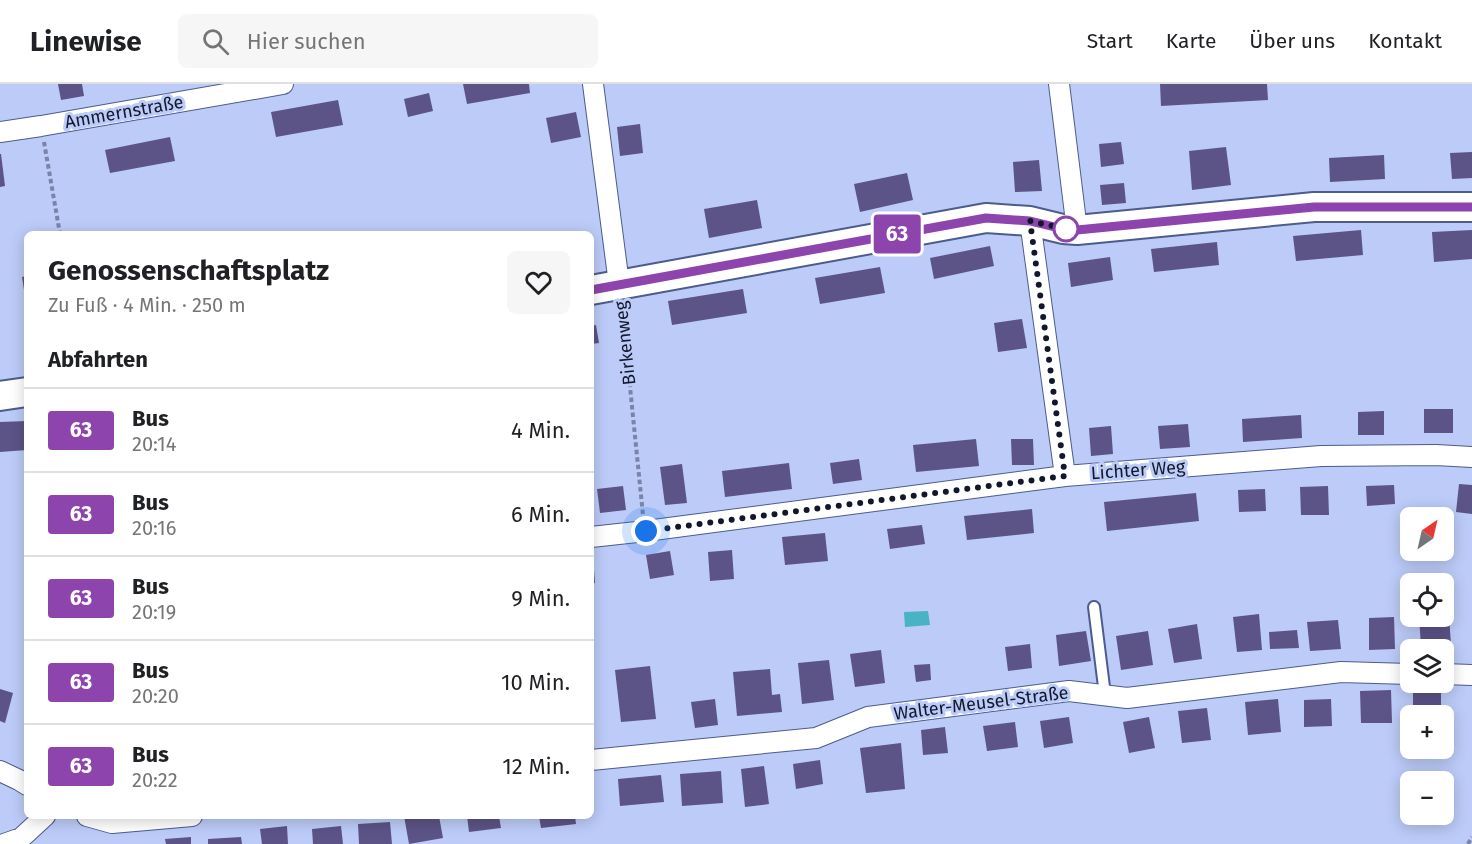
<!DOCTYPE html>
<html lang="de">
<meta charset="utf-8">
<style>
:root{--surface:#fff;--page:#f6f6f6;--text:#202124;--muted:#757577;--line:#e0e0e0}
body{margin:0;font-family:"Fira Sans",sans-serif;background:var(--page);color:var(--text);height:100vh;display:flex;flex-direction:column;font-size:22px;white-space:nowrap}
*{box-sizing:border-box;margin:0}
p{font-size:20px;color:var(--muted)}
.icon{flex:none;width:33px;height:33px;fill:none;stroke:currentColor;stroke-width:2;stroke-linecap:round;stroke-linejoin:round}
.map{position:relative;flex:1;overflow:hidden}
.sheet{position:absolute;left:24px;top:147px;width:570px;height:588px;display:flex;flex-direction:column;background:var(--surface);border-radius:9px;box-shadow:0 3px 15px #0003}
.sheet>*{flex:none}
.badge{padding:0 12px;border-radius:4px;font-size:21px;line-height:39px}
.needle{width:39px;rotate:34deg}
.controls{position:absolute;left:1400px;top:423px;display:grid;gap:12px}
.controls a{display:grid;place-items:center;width:54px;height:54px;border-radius:9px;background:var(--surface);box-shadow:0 3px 15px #0003;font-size:30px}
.you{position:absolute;width:30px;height:30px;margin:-15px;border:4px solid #fff;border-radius:50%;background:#1a73e8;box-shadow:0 0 0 9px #1a73e833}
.map>.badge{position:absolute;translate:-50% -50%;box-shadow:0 0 0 3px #fff}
h2{padding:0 24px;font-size:22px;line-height:54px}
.round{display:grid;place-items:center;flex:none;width:63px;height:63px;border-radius:9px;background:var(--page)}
.head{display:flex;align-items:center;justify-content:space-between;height:102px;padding:0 24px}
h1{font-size:28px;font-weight:700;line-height:45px}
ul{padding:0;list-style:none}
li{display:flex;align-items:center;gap:18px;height:84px;padding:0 24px;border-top:2px solid var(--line)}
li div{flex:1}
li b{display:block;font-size:22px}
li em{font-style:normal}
li .badge{min-width:66px;font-weight:700;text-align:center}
header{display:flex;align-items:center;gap:36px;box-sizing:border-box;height:84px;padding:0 30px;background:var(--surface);border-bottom:2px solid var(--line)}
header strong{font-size:28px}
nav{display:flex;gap:33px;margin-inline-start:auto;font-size:21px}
.search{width:420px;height:54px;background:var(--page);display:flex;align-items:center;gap:15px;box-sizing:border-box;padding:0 21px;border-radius:9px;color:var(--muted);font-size:22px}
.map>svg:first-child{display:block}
.water{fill:#49b2c5}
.building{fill:#5c5387}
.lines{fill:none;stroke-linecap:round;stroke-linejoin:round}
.lane-casing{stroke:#4d5b8d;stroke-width:14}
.street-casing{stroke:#4d5b8d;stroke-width:22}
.secondary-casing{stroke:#4d5b8d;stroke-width:32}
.path{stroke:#7984a8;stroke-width:4;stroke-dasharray:4.5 3;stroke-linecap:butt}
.lane{stroke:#fff;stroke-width:10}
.street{stroke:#fff;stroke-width:20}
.secondary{stroke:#fff;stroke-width:28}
.line-casing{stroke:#fff;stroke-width:14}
.line{stroke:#8e44ad;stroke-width:9}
.walk{stroke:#12172c;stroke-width:6;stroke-dasharray:0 10.8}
.stop-dot{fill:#fff;stroke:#8e44ad;stroke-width:3}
.labels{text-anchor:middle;stroke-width:6;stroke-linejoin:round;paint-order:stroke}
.street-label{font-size:18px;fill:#12172c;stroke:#bccbf8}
</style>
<header>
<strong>Linewise</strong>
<div class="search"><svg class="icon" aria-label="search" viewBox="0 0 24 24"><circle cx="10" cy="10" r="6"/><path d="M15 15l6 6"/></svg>Hier suchen</div>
<nav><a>Start</a><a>Karte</a><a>Über uns</a><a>Kontakt</a></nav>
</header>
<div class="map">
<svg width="1472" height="760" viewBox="0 0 1472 760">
<rect width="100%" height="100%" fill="#bccbf8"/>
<path class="water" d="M928 527 930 541 905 543 904 528Z"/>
<path class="building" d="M58 0H82L84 12 61 16Z
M463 0H529L530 9 467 20Z
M1160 0H1267L1268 16 1161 22Z
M429 9 433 27 408 33 404 15Z
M338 16 343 41 276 53 271 28Z
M576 28 581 53 551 59 546 34Z
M640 40 643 69 620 72 617 43Z
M170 53 175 77 110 89 105 66Z
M1121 58 1124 80 1101 83 1099 60Z
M1226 63 1231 101 1192 106 1189 67Z
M1472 68V94L1452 95 1450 69Z
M0 70H1L5 102 0 103Z
M1384 71 1385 95 1330 98 1329 74Z
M1039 76 1042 107 1015 108 1013 78Z
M907 89 913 116 860 128 854 100Z
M1124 99 1126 119 1102 121 1100 101Z
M757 116 762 144 709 154 704 125Z
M1361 146 1363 171 1296 177 1293 152Z
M1472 146V175L1434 178 1432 148Z
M1217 158 1219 181 1154 188 1151 165Z
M990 162 994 182 934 195 930 174Z
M1110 173 1113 196 1071 203 1068 179Z
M880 183 885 209 820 220 815 194Z
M27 192V219H26L22 193Z
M743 205 747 229 672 241 668 217Z
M1022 235 1027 264 998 268 994 239Z
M596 241 599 259 591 260V242Z
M1424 325H1453V349H1424Z
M1384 327V351H1358V328Z
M1301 331 1302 354 1243 358 1242 335Z
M27 337V366L0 368V338Z
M1188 340 1190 363 1160 365 1158 342Z
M1111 342 1113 370 1091 372 1089 344Z
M976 355 979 382 916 388 913 361Z
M1011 355H1033L1034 381H1012Z
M859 375 862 396 833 400 830 379Z
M789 379 792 405 725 413 722 387Z
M682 380 687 419 665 421 660 383Z
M1459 400 1472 401V430L1456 428Z
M1394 401 1395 420 1367 422 1366 402Z
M623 402 626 426 600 429 597 405Z
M1328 402 1329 431H1301L1300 403Z
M1265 405 1266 427 1239 428 1238 406Z
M1196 409 1199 437 1107 447 1104 418Z
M1032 425 1034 449 967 456 964 432Z
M922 441 925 460 890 465 887 445Z
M825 449 828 477 785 481 782 453Z
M732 466 734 495 710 497 708 468Z
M670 467 674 491 650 495 646 471Z
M591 474H593L595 499 591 500Z
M1443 517H1448L1451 561 1421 563 1419 532H1443Z
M1259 530 1262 566 1237 568 1233 533Z
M1394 533 1395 565 1369 566V534Z
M1338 536 1341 565 1310 567 1307 538Z
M1197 540 1202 575 1174 579 1168 545Z
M1297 546 1299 564 1270 565 1269 548Z
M1086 547 1091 577 1059 582 1056 551Z
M1148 547 1153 581 1121 586 1116 552Z
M1030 560 1032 584 1008 587 1005 563Z
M881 566 885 599 855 603 850 570Z
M829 576 834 616 802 620 798 579Z
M930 580 931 596 916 598 914 581Z
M650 582 656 635 621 638 615 586Z
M770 585 772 611 780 610 782 628 737 632 733 588Z
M0 605 13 609 5 639 0 637Z
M1413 605H1441V632H1413Z
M1391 606 1392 639H1361L1360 607Z
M715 615 718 641 695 644 691 618Z
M1278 615 1281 648 1248 651 1245 618Z
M1331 615 1332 642 1304 643V616Z
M1207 624 1211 656 1182 659 1178 627Z
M1069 633 1073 659 1044 664 1040 637Z
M1149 633 1155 664 1129 669 1123 638Z
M1015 638 1018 663 987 667 983 642Z
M945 643 948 669 923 671 921 646Z
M901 659 905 705 866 709 860 664Z
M820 676 823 700 796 705 793 680Z
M764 682 769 720 745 723 741 685Z
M721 687 723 719 682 722 680 690Z
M661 691 664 718 620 722 618 695Z
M404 732H439L443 754 409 760Z
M467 732H499L501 744 469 748Z
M539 732H575L576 740 541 744Z
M390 738 392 760H359L358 740Z
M287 742 288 760H262L260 745Z
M341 742 343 760H313L312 745Z
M191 753V760H166L165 755Z
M241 753 242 760H208V755Z"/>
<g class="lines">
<defs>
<path id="lane" d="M1094 523 1105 611"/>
<path id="street" d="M593 0 619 200
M1059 0 1077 146
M0 48 41 42 283 0
M1030 137 1065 392
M591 453 646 447 1065 392 1321 372 1436 371 1472 373
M1443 590 1472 591
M591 676 816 654 868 633 1069 607 1127 614 1341 588 1410 590
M0 687 19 696 27 701
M87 732 112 739 192 732
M4 760 21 754 45 732"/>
<path id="secondary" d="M591 206 986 134 1030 137 1063 145 1077 146 1314 123H1472
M0 312 27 308"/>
</defs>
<use href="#lane" class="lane-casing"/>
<use href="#street" class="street-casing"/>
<use href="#secondary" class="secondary-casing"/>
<path class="path" d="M44 58 60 150
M622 224 643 431
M1468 760 1472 753"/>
<use href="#lane" class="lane"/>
<use href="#street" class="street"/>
<use href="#secondary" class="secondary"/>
</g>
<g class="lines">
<defs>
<path id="line" d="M591 206 986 134 1030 137 1063 145 1077 146 1314 123H1472"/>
</defs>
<use href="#line" class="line-casing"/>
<use href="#line" class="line"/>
<path class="walk" d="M646 447 1065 392 1030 137 1066 145"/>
</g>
<circle class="stop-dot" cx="1066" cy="145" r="12"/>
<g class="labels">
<g class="street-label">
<text transform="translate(124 28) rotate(-10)" y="6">Ammernstraße</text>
<text transform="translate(625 259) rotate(-96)" y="6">Birkenweg</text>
<text transform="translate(1138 386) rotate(-4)" y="6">Lichter Weg</text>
<text transform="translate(981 619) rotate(-7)" y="6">Walter-Meusel-Straße</text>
</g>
</g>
</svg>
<div class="controls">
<a><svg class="needle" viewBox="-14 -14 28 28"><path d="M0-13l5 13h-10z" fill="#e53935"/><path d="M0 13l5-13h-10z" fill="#757577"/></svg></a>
<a><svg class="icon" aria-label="locate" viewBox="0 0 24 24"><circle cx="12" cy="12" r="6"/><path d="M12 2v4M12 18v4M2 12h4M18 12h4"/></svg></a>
<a><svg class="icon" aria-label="layers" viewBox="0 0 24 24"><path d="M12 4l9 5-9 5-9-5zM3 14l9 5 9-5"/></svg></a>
<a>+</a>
<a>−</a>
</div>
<div class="you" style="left:646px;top:447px"></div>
<b class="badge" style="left:897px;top:150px;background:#8e44ad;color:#fff">63</b>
<section class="sheet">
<div class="head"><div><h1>Genossenschaftsplatz</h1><p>Zu Fuß · 4 Min. · 250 m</p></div><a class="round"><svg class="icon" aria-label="heart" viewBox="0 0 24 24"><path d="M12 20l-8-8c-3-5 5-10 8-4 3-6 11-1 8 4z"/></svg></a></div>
<h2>Abfahrten</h2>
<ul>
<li><span class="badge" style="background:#8e44ad;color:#fff">63</span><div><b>Bus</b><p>20:14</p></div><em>4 Min.</em></li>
<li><span class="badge" style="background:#8e44ad;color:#fff">63</span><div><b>Bus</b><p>20:16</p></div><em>6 Min.</em></li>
<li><span class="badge" style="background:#8e44ad;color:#fff">63</span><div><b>Bus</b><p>20:19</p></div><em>9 Min.</em></li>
<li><span class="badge" style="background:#8e44ad;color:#fff">63</span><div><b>Bus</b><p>20:20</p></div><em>10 Min.</em></li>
<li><span class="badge" style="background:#8e44ad;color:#fff">63</span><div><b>Bus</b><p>20:22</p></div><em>12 Min.</em></li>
</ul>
</section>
</div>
